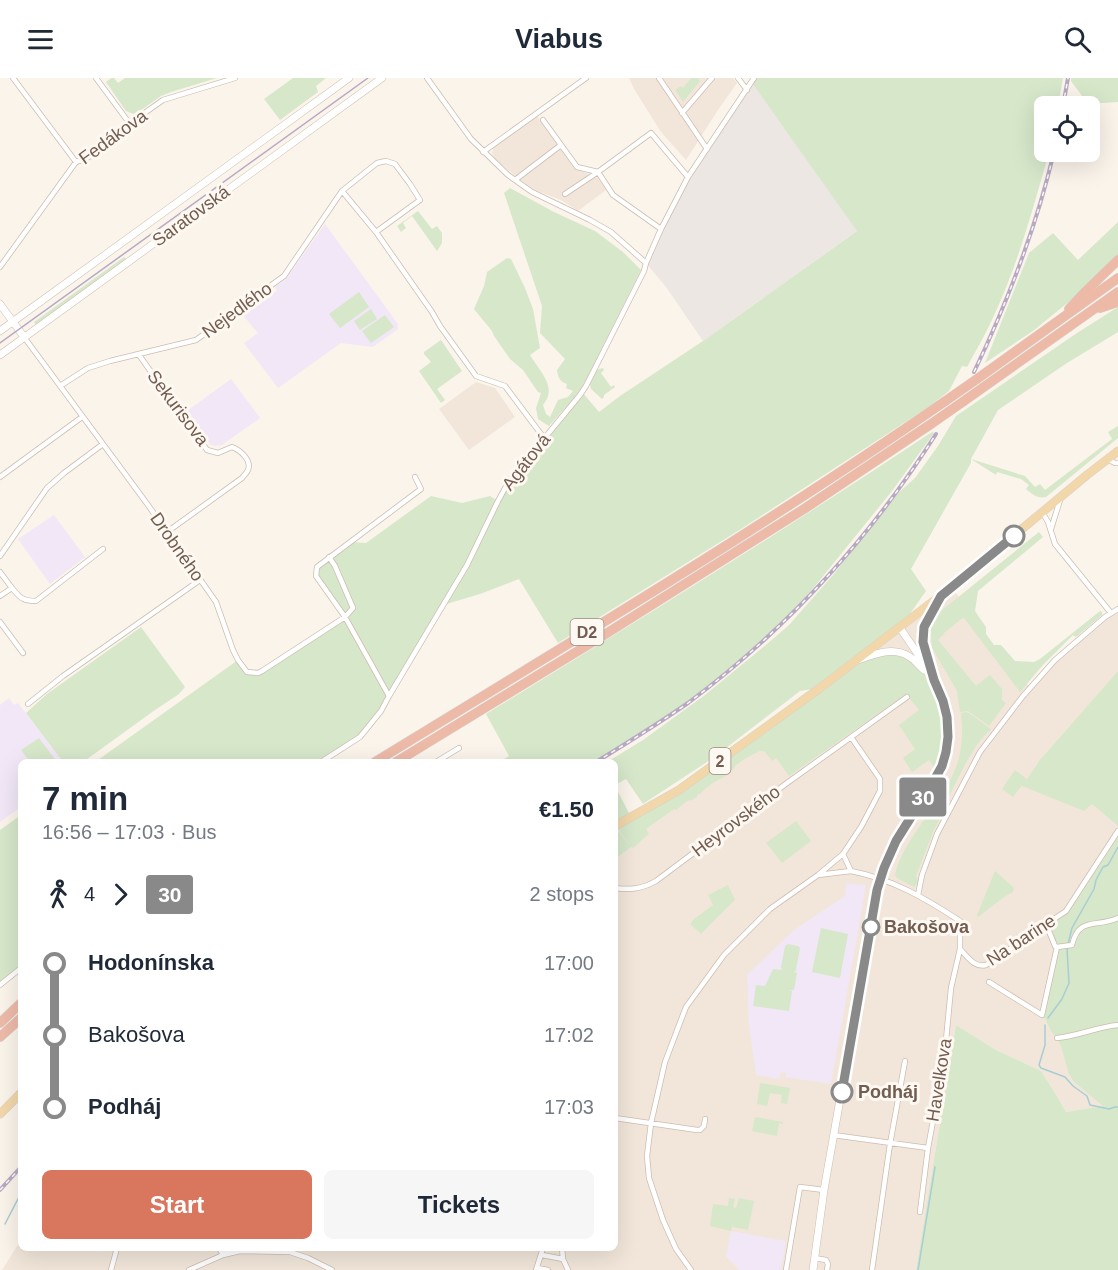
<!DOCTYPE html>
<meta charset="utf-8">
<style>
:root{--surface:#fff;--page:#f6f6f7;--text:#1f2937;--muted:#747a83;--accent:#d8775d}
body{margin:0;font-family:Arial,sans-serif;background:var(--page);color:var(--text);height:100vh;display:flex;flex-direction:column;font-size:22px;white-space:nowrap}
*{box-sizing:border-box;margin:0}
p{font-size:20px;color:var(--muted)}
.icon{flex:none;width:33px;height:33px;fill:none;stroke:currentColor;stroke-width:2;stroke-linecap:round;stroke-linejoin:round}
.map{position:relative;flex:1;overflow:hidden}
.drawer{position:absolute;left:18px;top:681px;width:600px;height:492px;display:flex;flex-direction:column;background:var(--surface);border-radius:9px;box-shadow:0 6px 24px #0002}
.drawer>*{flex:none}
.badge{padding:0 12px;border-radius:4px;font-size:21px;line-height:39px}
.fabs{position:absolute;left:1034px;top:18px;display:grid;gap:12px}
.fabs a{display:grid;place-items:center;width:66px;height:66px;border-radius:9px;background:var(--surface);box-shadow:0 6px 24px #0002;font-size:30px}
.map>.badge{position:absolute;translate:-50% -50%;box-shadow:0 0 0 3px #fff}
.legs{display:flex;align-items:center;gap:9px;height:66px;padding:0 24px;font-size:20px}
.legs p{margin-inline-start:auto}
.summary{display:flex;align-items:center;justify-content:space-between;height:102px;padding:0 24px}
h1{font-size:33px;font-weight:700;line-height:45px}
.button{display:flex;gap:12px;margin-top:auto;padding:12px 24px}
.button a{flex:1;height:69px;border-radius:9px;background:var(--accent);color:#fff;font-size:24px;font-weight:700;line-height:69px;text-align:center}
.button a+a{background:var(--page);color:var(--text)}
ul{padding:0 24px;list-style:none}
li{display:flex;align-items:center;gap:21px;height:72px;font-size:22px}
li i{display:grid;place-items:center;width:9px;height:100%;margin:0 8px;background:currentColor}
li i::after{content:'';width:15px;height:15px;margin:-8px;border:4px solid;border-radius:50%;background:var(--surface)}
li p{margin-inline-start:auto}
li:first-child i{background:linear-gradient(#0000 50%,currentColor 0)}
li:last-child i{background:linear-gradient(currentColor 50%,#0000 0)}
header{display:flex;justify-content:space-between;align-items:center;height:78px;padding:0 24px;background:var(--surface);font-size:27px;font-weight:700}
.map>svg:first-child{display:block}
.residential{fill:#f2e6da}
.industrial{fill:#ece7e3}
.education{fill:#f1e7f7}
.green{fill:#d6e7ca}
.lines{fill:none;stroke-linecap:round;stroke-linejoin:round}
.stream{stroke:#a8cdd4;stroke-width:1.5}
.street-casing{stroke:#ccbdb1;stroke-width:6}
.secondary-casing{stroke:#cebdaf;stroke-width:8}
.primary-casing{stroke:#d8d1ce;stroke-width:9}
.highway-casing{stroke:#d8d1ce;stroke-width:10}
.street{stroke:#fff;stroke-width:4.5}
.secondary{stroke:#fff;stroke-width:7}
.primary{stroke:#f2d7aa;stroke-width:8}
.highway{stroke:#eebaa8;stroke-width:9}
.tram{stroke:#b7a9c4;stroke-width:1.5}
.rail-casing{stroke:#b7a9c4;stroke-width:4}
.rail{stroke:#fdf8f1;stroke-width:1.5;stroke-dasharray:4.5;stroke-linecap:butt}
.highway-bridge-casing{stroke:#d8d1ce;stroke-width:10;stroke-linecap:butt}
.highway-bridge{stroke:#eebaa8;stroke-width:9}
.line-1-casing{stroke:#fff;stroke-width:14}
.line-1{stroke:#898989;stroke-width:9}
.stop-1-dot{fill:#fff;stroke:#898989;stroke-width:3}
.labels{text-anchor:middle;stroke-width:6;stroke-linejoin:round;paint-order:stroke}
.shield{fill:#fdf8f1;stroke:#9c8b80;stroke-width:1.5}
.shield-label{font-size:16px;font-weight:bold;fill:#735c50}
.street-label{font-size:18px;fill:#735c50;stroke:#fdf8f1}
.stop-label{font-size:18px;font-weight:bold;fill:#735c50;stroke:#fdf8f1;text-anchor:start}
</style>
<header><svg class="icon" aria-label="menu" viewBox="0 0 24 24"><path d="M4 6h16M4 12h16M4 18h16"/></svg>Viabus<svg class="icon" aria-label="search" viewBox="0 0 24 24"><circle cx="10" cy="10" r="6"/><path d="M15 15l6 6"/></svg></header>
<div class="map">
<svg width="1118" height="1192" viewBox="0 0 1118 1192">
<rect width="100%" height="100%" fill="#fbf4eb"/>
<path class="residential" d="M629 0H733L737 5 718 32 686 82 661 54 634 11Z
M537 38 574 90 598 100 606 112 578 133 561 122 535 112 513 96 495 81 492 75 494 69Z
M476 304 495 310 515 339 469 372 439 331Z
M952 509 998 575 1030 609 1055 582 1118 531V593L1041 682 1118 748V753L1057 869 1045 941 1052 955 1057 960 1061 969 1067 988 1074 1004 1104 1028 1066 1034 1058 1020 1041 993 996 972 956 947 916 1192H2L21 1162V1170H615V748L668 719Z"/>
<path class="industrial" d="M752 5 858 152 703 263 666 209 646 185 688 99Z"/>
<path class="education" d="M325 146 398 246V251L373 269 341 265 278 310 244 265 258 255 242 236 277 213 275 209 286 201Z
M231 301 260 340 222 367 215 368 210 366 187 333Z
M54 437 85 479 50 506 18 461Z
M9 620 14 627 18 625 63 684H21V729L0 744V627Z
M846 805 866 807 831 1006 785 999 786 995 781 994 779 1001 756 997 749 947 747 897 794 852 845 818Z
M731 1153 786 1163 781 1192H740L726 1179Z"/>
<path class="green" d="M111 0H114L118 5 125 0H217L171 14 161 18 137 35 133 36 126 33 106 4Z
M293 0H326L316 8 318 14 280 42 264 21Z
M691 0H698L700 3 683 24 675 12 681 8 683 10Z
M755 0H1063L1058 28H1044V74H1049C1033 131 1017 190 991 244 984 259 975 274 967 289L962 288 949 313 930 328 741 451 558 565 519 501 480 516 443 527 389 618 360 659 321 684H95L238 582 247 594 258 595 344 539 316 498 317 489 350 464 366 465 431 418 462 425 490 418 498 423 509 403 582 314 599 334 620 318 703 263 857 153 752 5Z
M1071 0H1118V24L1088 26 1071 3Z
M510 110 554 134 595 153 623 174 641 192 585 304 575 319 549 348 538 341 536 330 541 315 538 314 523 292 510 281 494 258 492 253 474 231 484 208 487 194 507 180 511 181 525 210 533 231 540 270 530 277C540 294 558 309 543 327L546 336 550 339 558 322 568 319 573 313 566 310 567 306C560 304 558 299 557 292L565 281 540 255 542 228 504 115Z
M418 133 432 151 437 148 442 155V165L437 173 412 138 403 145 406 150 401 154 397 148Z
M1118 144V178L1071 222 1033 253 985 285 1029 175 1053 155 1078 182Z
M124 179 126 181 36 247 34 244Z
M359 214 369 229 340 250 329 236Z
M1118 229V254L1067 285 998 332 971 381 1025 398 1035 409 1040 406 1045 412 1112 361 1108 354 1118 348V360L1046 419C1037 421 1032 416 1026 411L1029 407 1021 401 997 394 996 397 971 381V385L911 491 926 513 900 550 858 581 877 575 903 576 934 602 948 648 938 695 929 682 912 694 903 680 915 671 899 647 919 632 906 616 789 698 776 680 772 683 765 674C763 673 761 673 760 673 756 674 739 684 736 687 734 690 732 693 729 695L727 693 726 694 728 696C722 701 716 702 710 707 705 710 703 714 698 717L697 716V719L692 722 687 723 676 732 674 731 646 751 649 756C643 760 639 766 633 770L631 769 615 781V756L619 754 631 769 619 752 618 747 615 748V708L631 739 656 726 818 610 800 613 713 680 643 726 626 701 615 707V684H607L643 662 705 617 767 566 789 547 833 497 897 416 915 400 938 368 956 338 1077 255Z
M371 231 377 241 360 252 354 243Z
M385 237 394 249 371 265 362 253Z
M441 262 462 293 437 311 445 322 441 325 419 293 431 284 424 276V274Z
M603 290 604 292 601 295 611 309 614 307 615 309 604 317V319L602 321 591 311 590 306 597 292Z
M932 354 934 355 892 413 803 523 764 561 702 613 639 658 595 684H499L509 678 486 636C636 544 786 451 932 354Z
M1039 454 1043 459 978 513 975 533 986 549V556L994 567H1001L1015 583 1034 584 1040 581 1100 533 1102 534V537L1076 559 1073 557 1043 587 1020 614 964 540 960 542 944 555V556L938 562 976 608 990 597 1002 611V622L1006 625 989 648 968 633 960 634 957 613 932 570 930 549 936 537Z
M141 549 185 609 179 616 155 632 83 684H63L26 635 47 616Z
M1118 593V748L1092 726 1084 733 1022 708V707L1013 719 1002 711 1015 692 1027 701 1040 682Z
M966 634 969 635 991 651C971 669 960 698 947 722L948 723 933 754 916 798 919 804 914 809 897 800 895 797C898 782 907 767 915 755 933 728 958 701 961 668 963 657 962 646 961 635Z
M39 660 57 684H30L21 672Z
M21 737V890L0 907V752Z
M796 743 811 763 782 785 766 765Z
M1118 753V1192H916L956 947 996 972 1041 993 1058 1020 1066 1034 1103 1028 1074 1004 1069 996 1061 969 1057 960 1052 955 1045 941 1042 937 1057 870 1046 846 1066 833Z
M995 793 1014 810 1013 814 1004 819 978 839 977 837Z
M728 807 735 822 701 856 690 846 694 841 713 827 708 817Z
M821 850 848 856 840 900 812 894Z
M788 866 798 868 800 870 796 892 794 894 797 895 794 912H788L792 913 789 933 753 928 756 907 765 908 773 891 782 892 781 889 785 868Z
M760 1005 790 1010 787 1026 781 1025 782 1017 770 1015 767 1028 757 1026Z
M755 1039 783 1044V1046L779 1045 777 1058 752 1053Z
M729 1120 735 1121 733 1129 736 1130 739 1120 754 1123 748 1152 733 1149V1146L731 1153 710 1148 713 1126 728 1128Z"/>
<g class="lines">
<path class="stream" d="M1048 940 1062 921 1069 905 1067 870 1072 850 1094 811 1096 802 1103 789 1108 787 1118 769
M1045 947V967L1039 987 1041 990 1065 999 1073 1008 1087 1018 1090 1027 1109 1031 1115 1029H1118
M5 1146 21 1115
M918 1192 935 1089"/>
<defs>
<path id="street" d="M13 0 76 84
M96 0 130 46
M427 0 471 61 508 97 532 114 590 142 611 154 646 185
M659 0 707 71
M738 0 747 12
M682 35 712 0
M543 42 577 89 598 94
M483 74 586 0
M515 102 561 67
M565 116 598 94
M661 151 613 117 598 94 651 55 688 99
M376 154 432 234 440 248 476 298 505 308 544 360
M0 189 76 84C90 80 109 69 116 55L163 22 235 0
M24 259 148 427 216 524 233 572 238 582 247 594 258 595 262 593 345 539 353 530 335 488 329 479
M139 277 207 372 218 375 232 369C240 372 252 382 248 392 247 395 244 397 242 400L167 454
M60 308 88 290 110 283 196 262 284 198 342 113 377 85 386 83 395 86 410 106 420 122 376 154 342 113
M1107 381 1115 385H1118
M0 399 82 339
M1042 434 1048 444 1055 466 1111 535
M1051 451 1061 419
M0 478 47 410 64 395 103 366
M0 494 12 510 0 518
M12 510C20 520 23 523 36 523L103 471
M0 544 23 575
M389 618 345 539 316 498 317 489 421 411 415 399
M28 626 63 598 200 502
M321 684 360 659 381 633 389 618 467 487 498 423 509 403 580 317 586 308 644 193 646 185 661 151 688 99 754 0
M436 684 459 670
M843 776 851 793C892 801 925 820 960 843V871L951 910 944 983 928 1070 920 1134
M818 797 851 793
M615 810C630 812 642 811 656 803L787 705 907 619
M918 817 922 797 937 756 980 674 1023 618 1055 582 1105 539 1118 531
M1057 869 1072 867C1079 838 1096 850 1118 840
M960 871C967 878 974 890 986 887L1066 833 1118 753
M989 904 1042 937 1057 869 1055 868 1046 846
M0 907 21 890
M1057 960C1078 958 1097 949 1118 947
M615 1040 697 1052H700L704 1048 705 1041
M833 1057 928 1070
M219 1170 223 1177 229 1170
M562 1170 563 1181 568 1192
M542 1177 563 1181
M814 1180 826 1182 828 1186 827 1192
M537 1190 548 1192
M111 1192 117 1170
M189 1192 223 1177 240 1173 290 1174 308 1180 332 1192
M536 1192 543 1170
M691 1192 676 1171 663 1142 649 1100 647 1078 651 1045 665 984 686 929 724 877 770 831 818 797 843 776 861 749 880 713V701L851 659
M786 1192 800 1109 824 1112
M872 1192 890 1066 905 983"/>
<path id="secondary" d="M0 226 24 259
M0 253 349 0
M0 277 382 0
M858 582C874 576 894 568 910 579 915 582 919 588 924 592
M932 594C928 580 919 562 924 547 927 537 935 527 941 518
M813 1192 824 1112 877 812C883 791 891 771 902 752 927 710 963 675 942 622 932 596 916 573 900 550"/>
<path id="primary" d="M615 748 679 712 820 610 952 509 1087 397 1118 373
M0 1036 21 1015"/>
<path id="highway" d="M1100 230 1118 224
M1069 231 1084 215 1118 182
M977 301 1118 200
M964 323 1118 214
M375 684C566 567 759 452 944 324
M396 684 604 557 804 431 931 346
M0 945 21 925
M0 959 21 940"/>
</defs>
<use href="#street" class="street-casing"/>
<use href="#secondary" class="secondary-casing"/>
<use href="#primary" class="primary-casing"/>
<use href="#highway" class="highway-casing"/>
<use href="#street" class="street"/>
<use href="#secondary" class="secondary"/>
<use href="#primary" class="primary"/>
<use href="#highway" class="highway"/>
<path class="tram" d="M0 265 368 0"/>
<defs>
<path id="rail" d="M1063 28 1068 0
M974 294C1008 223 1036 150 1054 74
M596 684C627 665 658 646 688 625 787 551 870 460 936 356
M0 1112 21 1089"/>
</defs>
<use href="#rail" class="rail-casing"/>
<use href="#rail" class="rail"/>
<defs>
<path id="highway-bridge" d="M944 324 977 301
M931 346 964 323"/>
</defs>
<use href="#highway-bridge" class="highway-bridge-casing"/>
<use href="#highway-bridge" class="highway-bridge"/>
</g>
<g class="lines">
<defs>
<path id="line-1" d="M842 1014 877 812 884 790 896 763 933 704 942 688 946 674 948 659 947 639 943 623 934 602 923 564 924 549 941 518 1014 458"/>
</defs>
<use href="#line-1" class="line-1-casing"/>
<use href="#line-1" class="line-1"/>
</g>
<g class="stop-1-dot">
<circle cx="1014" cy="458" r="10"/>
<circle cx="871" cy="849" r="8"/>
<circle cx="842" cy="1014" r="10"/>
</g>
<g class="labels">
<g class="shield">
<rect x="570.5" y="541" width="33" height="26" rx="4.5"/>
<rect x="709.5" y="670" width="21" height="26" rx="4.5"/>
</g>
<g class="shield-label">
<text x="587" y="560">D2</text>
<text x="720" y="689">2</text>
</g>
<g class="street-label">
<text transform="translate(113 59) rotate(-36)" y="6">Fedákova</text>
<text transform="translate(191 138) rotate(-36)" y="6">Saratovská</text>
<text transform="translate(237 232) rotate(-36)" y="6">Nejedlého</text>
<text transform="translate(178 330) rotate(53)" y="6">Sekurisova</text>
<text transform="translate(526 384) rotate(-52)" y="6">Agátová</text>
<text transform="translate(177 469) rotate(55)" y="6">Drobného</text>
<text transform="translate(736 743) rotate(-37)" y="6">Heyrovského</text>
<text transform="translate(1021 862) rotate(-33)" y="6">Na barine</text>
<text transform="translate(939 1002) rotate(-81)" y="6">Havelkova</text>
</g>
<g class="stop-label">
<text x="884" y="855">Bakošova</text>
<text x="858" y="1020">Podháj</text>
</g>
</g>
</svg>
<div class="fabs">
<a><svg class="icon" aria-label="locate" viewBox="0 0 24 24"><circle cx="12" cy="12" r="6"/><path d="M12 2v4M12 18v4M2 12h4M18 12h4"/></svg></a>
</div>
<b class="badge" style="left:923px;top:719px;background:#898989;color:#fff">30</b>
<section class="drawer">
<div class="summary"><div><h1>7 min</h1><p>16:56 – 17:03 · Bus</p></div><b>€1.50</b></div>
<div class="legs"><svg class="icon" aria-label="walk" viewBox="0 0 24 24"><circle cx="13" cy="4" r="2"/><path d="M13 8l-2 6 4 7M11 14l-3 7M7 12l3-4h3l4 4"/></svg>4<svg class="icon" aria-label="forward" viewBox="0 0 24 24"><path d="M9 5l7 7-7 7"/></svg><b class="badge" style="background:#898989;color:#fff">30</b><p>2 stops</p></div>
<ul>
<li><i style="color:#898989"></i><b>Hodonínska</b><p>17:00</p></li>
<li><i style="color:#898989"></i><span>Bakošova</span><p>17:02</p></li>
<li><i style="color:#898989"></i><b>Podháj</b><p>17:03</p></li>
</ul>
<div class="button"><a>Start</a><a>Tickets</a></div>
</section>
</div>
